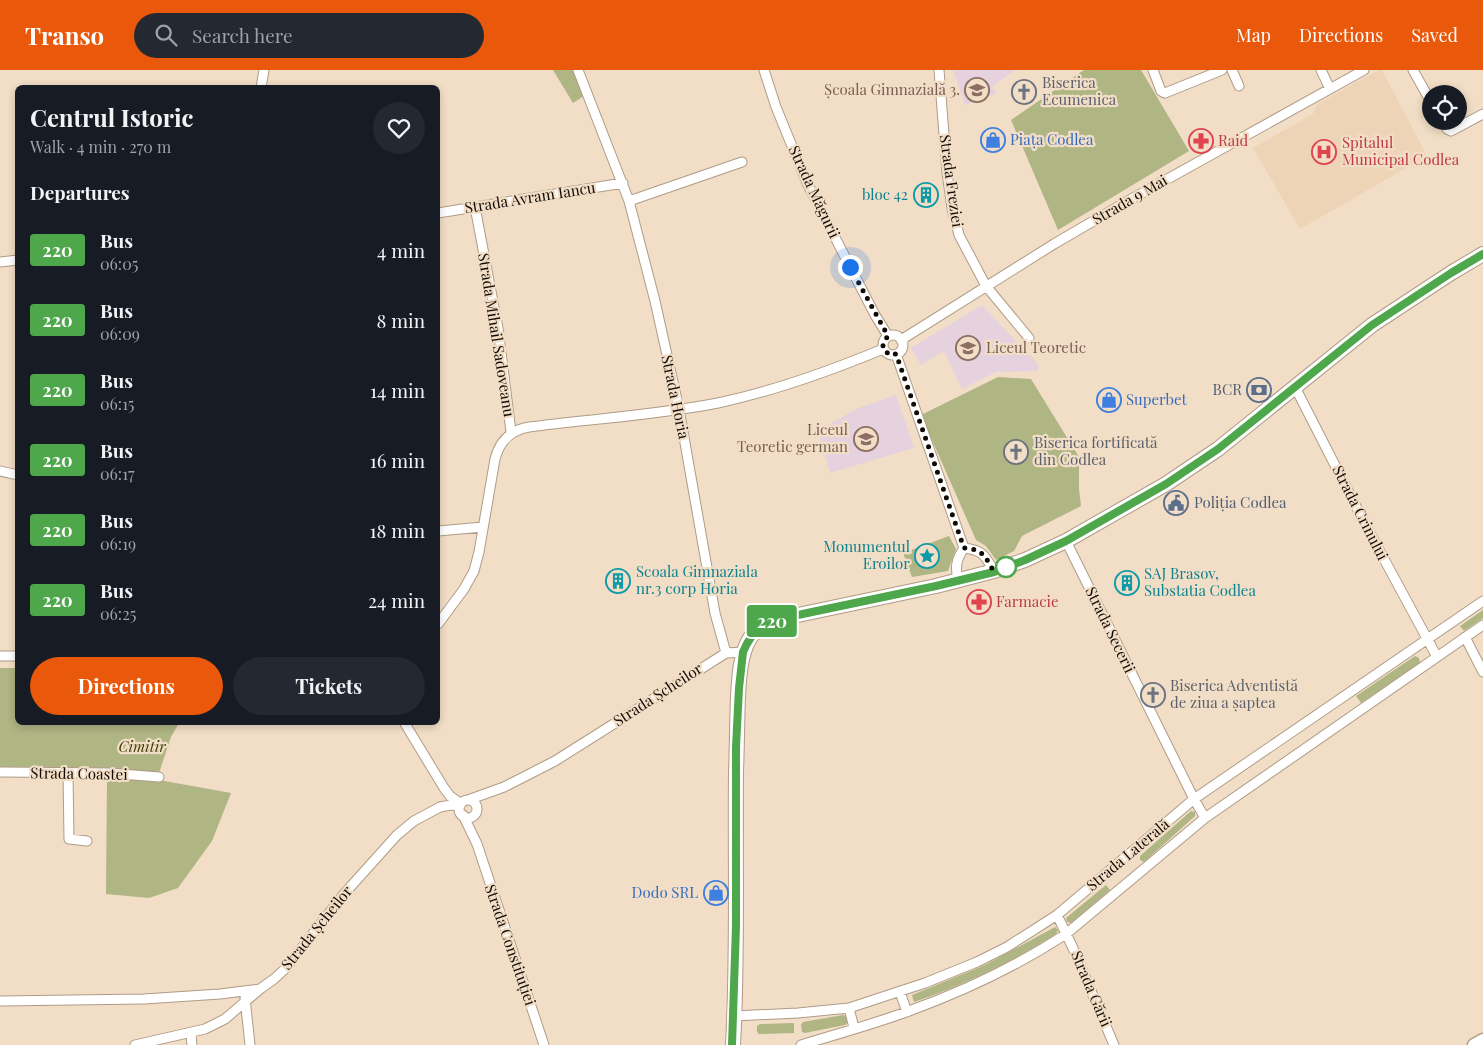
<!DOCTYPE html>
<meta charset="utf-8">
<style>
:root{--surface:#171b24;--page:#242831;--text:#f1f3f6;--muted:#9ea1a6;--accent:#ea580c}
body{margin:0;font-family:"Playfair Display",serif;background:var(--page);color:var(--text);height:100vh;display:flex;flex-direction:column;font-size:19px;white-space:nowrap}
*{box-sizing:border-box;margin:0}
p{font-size:16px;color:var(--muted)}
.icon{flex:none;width:28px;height:28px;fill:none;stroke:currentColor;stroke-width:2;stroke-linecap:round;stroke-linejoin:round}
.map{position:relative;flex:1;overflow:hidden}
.details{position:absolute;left:15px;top:15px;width:425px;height:640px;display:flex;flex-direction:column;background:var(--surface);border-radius:8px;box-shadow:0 2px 8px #0003}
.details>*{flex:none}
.badge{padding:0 10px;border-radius:4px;font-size:18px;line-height:32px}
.buttons{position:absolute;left:1422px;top:15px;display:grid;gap:10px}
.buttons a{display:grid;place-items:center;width:45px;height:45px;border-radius:50%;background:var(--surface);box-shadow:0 2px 8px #0003;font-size:25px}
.you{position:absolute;width:25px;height:25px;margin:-12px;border:4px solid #fff;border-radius:50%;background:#1a73e8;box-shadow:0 0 0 8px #1a73e833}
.map>.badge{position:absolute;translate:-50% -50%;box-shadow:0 0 0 2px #fff}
h2{padding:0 15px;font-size:19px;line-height:45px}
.round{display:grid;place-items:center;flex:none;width:52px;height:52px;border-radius:26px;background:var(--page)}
.summary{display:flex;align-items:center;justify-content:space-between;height:85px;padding:0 15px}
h1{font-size:24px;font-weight:700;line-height:38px}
.action{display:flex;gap:10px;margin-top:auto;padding:10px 15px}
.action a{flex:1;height:58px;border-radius:30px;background:var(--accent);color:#fff;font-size:20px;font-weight:700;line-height:58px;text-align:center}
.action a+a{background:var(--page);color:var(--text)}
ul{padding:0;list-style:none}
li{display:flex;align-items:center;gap:15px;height:70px;padding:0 15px}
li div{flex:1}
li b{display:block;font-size:19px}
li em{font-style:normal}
li .badge{min-width:55px;font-weight:700;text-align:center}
header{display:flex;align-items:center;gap:30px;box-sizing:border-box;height:70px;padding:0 25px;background:var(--accent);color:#fff}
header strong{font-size:24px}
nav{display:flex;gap:28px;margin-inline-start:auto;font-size:18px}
.search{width:350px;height:45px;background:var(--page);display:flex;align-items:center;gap:12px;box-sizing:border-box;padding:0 18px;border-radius:28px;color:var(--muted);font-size:19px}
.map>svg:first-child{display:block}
.built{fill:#eed4b6}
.education{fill:#e6d1df}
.green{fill:#b0b584}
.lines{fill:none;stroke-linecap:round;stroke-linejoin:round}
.minor-casing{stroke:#af9c86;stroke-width:11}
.secondary-casing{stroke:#af9c86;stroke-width:15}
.trunk-casing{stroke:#af9c86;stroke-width:16}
.minor{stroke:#fff;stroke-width:9}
.secondary{stroke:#fff;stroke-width:12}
.trunk{stroke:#fff;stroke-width:14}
.line-casing{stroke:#fff;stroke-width:11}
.line{stroke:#4ea74b;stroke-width:8}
.walk{stroke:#110a04;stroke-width:5;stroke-dasharray:0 9}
.stop-dot{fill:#fff;stroke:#4ea74b;stroke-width:2.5}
.labels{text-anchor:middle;stroke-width:4.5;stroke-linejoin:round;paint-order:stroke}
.worship-label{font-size:15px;fill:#5b616d;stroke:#f2dec6;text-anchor:start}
.education-label{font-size:15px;fill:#785e54;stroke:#f2dec6;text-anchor:end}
.shop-label{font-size:15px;fill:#366cbe;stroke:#f2dec6;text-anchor:start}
.health-label{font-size:15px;fill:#be3a42;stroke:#f2dec6;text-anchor:start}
.street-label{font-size:15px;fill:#110a04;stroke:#f2dec6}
.culture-label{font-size:15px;fill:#0d838f;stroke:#f2dec6;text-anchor:end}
.service-label{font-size:15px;fill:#4e5e75;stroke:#f2dec6;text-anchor:end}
.park-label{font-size:15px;font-style:italic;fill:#3a3e01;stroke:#f2dec6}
</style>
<header>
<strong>Transo</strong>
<div class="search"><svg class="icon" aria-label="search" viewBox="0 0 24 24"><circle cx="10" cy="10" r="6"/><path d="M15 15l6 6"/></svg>Search here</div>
<nav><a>Map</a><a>Directions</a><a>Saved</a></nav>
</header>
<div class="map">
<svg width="1483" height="975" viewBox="0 0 1483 975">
<rect width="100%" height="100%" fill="#f2dec6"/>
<path class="built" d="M1379 0H1382L1427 86 1300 159 1253 78 1313 44 1316 36 1319 33Z"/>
<path class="education" d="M953 0H1015L993 16 996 24 965 35Z
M982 235 1039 295 1037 301 996 302 962 319 944 281 921 295 911 278Z
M896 325 914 378 830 403 818 361 856 339Z"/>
<path class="green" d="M553 0H578L587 24 573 33Z
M1084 0H1141L1189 81 1058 160 1011 50Z
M998 307 1031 309 1079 387V419L1081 436 1022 466 1014 481 996 490 986 476 976 470 921 345Z
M949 466 956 479 948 501 912 507 903 483Z
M1483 540V548L1464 561 1460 556Z
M1415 586 1419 588 1420 593 1361 633 1356 626Z
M0 598H17L18 652 179 653 171 667 159 703 107 699 0 697Z
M107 707 159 710 231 723 212 771 178 818 149 828 106 824Z
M1191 741 1195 742V746L1144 792 1140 790V786Z
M1106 815 1110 820 1071 853 1067 852 1066 848Z
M1055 857 1058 860 1056 864C1011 892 964 915 914 932L912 925 985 895Z
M843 945 846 946 848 952 845 955 805 963 802 962 801 955 803 952Z
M793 953 794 954V963L759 964 757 962V956L760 954Z"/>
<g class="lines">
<defs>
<path id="minor" d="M578 0 629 131 655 231 679 339 715 543 726 583
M764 0 776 37 807 113 875 245 888 266
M939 0 947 103 952 138 959 165 986 216 1029 268
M1153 0 1161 21 1165 23 1222 0
M1232 0 1239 16
M1321 0 1330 19
M1413 0 1431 32
M261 18 264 0
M1443 51 1447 59 1451 61 1483 44
M629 131 742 92
M475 137 498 258 511 362
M438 143 623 113
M0 192 18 190
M883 275a10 10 0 1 1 20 0a10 10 0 1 1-20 0Z
M901 270 1054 174 1126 132 1364 0
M896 284 964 478
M1295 317 1364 452 1437 587
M0 401 18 405
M438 461 483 457
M1066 471 1194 729 1205 748
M964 478C983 480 985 486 994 501
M958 510C955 497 956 490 964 478
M438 554 464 519 474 501 479 482 495 389C500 370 511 360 529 357 592 349 656 345 718 333 774 321 830 301 883 279
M1465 567 1483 602
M0 586H18
M404 652 444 718 450 726 461 734
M0 702 108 703 159 707
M68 703 69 769 87 771
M468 730 504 717 555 691 726 583 743 582
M459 739a9 9 0 1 1 18 0a9 9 0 1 1-18 0Z
M463 745 477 774 544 975
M1057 845 1072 876 1114 975
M900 922 907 942
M245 928 250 975
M0 931 144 929 220 924 260 919 274 909 286 898 344 824 397 765 414 751 440 737 451 735 460 736
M849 938 854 958
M734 946 798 943 849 938 925 913 977 892 1007 877 1057 845 1194 729 1483 531
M191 964 192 975
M135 975 205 959 225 949 260 919
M801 975C837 964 874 954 909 941 964 921 1017 896 1066 864L1205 748 1483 555"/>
<path id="secondary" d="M1474 975 1483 970"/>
<path id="trunk" d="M733 975C738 884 735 793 736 702 737 677 737 652 738 627 739 612 739 596 744 582 748 566 759 556 774 550L936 516 994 501 1025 490 1066 471 1166 414 1218 379 1372 255 1451 203 1483 184"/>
</defs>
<use href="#minor" class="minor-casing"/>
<use href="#secondary" class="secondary-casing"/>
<use href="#trunk" class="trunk-casing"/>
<use href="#minor" class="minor"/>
<use href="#secondary" class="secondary"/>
<use href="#trunk" class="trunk"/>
</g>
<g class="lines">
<defs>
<path id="line" d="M732 975 736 856V677L739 618 743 582C749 567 758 556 774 550L936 516 994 502 1025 490 1066 471 1166 414 1218 379 1372 255 1451 203 1483 184"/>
</defs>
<use href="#line" class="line-casing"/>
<use href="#line" class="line"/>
<path class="walk" d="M850 197 888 266 883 273V279L890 285 896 284 964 478C983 479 985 486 994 502L1006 497"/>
</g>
<defs>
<symbol id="school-ring" viewBox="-11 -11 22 22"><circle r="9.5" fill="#f2dec6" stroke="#8d6e63" stroke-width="1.5"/><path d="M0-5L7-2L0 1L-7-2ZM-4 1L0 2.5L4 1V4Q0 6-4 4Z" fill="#8d6e63"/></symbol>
<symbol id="church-ring" viewBox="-11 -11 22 22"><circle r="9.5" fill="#f2dec6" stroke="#6b7280" stroke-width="1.5"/><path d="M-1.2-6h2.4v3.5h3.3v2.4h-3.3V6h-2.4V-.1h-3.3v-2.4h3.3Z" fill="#6b7280"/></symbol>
<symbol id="shop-ring" viewBox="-11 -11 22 22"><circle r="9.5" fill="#f2dec6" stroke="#3f7fe0" stroke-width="1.5"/><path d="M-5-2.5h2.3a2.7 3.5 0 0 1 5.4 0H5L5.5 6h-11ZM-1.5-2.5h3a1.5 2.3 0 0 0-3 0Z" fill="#3f7fe0"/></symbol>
<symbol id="pharmacy-ring" viewBox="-11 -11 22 22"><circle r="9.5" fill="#f2dec6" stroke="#e0444e" stroke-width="1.5"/><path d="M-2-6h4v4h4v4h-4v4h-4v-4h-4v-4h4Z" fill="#e0444e"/></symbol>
<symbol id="hospital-ring" viewBox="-11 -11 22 22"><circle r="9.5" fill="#f2dec6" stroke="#e0444e" stroke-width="1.5"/><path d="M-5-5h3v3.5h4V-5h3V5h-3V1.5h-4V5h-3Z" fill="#e0444e"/></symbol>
<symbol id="building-ring" viewBox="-11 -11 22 22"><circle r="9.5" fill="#f2dec6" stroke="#0f9aa8" stroke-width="1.5"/><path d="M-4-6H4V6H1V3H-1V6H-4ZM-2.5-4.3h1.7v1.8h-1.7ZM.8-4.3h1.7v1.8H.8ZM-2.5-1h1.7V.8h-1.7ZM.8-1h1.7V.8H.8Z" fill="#0f9aa8"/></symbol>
<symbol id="bank-ring" viewBox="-11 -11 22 22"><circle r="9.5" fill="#f2dec6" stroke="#5c6f8a" stroke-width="1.5"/><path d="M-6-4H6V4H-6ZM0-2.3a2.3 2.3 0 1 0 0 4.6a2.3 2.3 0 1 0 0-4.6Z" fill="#5c6f8a"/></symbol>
<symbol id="civic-ring" viewBox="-11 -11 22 22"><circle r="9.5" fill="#f2dec6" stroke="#5c6f8a" stroke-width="1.5"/><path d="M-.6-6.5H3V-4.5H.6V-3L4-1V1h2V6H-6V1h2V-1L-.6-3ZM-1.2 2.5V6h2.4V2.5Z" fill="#5c6f8a"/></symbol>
<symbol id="sight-ring" viewBox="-11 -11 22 22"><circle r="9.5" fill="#f2dec6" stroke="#0f9aa8" stroke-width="1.5"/><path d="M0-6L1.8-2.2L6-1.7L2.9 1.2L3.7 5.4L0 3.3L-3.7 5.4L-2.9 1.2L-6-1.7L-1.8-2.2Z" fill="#0f9aa8"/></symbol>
</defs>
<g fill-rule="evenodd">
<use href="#school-ring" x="963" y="6" width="28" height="28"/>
<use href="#church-ring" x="1010" y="8" width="28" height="28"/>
<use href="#shop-ring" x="979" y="56" width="28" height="28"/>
<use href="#pharmacy-ring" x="1187" y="57" width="28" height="28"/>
<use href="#hospital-ring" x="1310" y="68" width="28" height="28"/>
<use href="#building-ring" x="912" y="111" width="28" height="28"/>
<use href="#school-ring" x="954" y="264" width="28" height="28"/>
<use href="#bank-ring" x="1245" y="306" width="28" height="28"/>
<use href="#shop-ring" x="1095" y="316" width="28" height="28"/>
<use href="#school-ring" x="852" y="355" width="28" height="28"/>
<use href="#church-ring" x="1002" y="368" width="28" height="28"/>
<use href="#civic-ring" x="1162" y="419" width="28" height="28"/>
<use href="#sight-ring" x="913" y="472" width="28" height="28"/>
<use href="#building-ring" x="604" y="497" width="28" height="28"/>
<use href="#building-ring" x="1113" y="499" width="28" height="28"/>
<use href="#pharmacy-ring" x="965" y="518" width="28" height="28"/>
<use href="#church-ring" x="1139" y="611" width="28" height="28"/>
<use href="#shop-ring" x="702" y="809" width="28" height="28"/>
</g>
<circle class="stop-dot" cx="1006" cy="497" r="10"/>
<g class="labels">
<g class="worship-label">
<text x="1042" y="18">Biserica<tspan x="1042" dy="17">Ecumenica</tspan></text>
<text x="1034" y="378">Biserica fortificată<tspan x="1034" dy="17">din Codlea</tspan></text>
<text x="1170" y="621">Biserica Adventistă<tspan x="1170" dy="17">de ziua a șaptea</tspan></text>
</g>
<g class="education-label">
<text x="960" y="25">Școala Gimnazială 3.</text>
<text x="986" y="283" text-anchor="start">Liceul Teoretic</text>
<text x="848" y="365">Liceul<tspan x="848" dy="17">Teoretic german</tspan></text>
</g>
<g class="shop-label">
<text x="1010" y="75">Piața Codlea</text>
<text x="1126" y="335">Superbet</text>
<text x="698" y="828" text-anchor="end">Dodo SRL</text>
</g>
<g class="health-label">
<text x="1218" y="76">Raid</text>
<text x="1342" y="78">Spitalul<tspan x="1342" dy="17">Municipal Codlea</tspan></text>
<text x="996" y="537">Farmacie</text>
</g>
<g class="street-label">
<text transform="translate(951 111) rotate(82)" y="5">Strada Freziei</text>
<text transform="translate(814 122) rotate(65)" y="5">Strada Măgurii</text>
<text transform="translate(530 128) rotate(-9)" y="5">Strada Avram Iancu</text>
<text transform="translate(1130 130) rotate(-30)" y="5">Strada 9 Mai</text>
<text transform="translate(496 265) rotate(81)" y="5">Strada Mihail Sadoveanu</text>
<text transform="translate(675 327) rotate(78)" y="5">Strada Horia</text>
<text transform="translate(1360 443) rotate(63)" y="5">Strada Crinului</text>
<text transform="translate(1110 560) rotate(64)" y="5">Strada Secerii</text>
<text transform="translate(658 625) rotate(-33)" y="5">Strada Șcheilor</text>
<text transform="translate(79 704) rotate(1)" y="5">Strada Coastei</text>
<text transform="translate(1128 785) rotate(-40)" y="5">Strada Laterală</text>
<text transform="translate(317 858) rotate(-51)" y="5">Strada Șcheilor</text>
<text transform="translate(510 875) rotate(71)" y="5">Strada Constituției</text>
<text transform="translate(1091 919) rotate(67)" y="5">Strada Gării</text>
</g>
<g class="culture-label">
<text x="908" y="130">bloc 42</text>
<text x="910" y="482">Monumentul<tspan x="910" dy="17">Eroilor</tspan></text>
<text x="636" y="507" text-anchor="start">Scoala Gimnaziala<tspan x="636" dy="17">nr.3 corp Horia</tspan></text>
<text x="1144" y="509" text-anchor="start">SAJ Brasov,<tspan x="1144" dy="17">Substatia Codlea</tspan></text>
</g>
<g class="service-label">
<text x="1242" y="325">BCR</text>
<text x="1194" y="438" text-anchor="start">Poliția Codlea</text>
</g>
<g class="park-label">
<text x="142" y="682">Cimitir</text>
</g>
</g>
</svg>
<div class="buttons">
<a><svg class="icon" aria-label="locate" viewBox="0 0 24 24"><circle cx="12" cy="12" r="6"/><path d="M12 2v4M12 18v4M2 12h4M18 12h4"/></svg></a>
</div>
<div class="you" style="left:850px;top:197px"></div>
<b class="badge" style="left:772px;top:551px;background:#4ea74b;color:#fff">220</b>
<section class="details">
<div class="summary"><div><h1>Centrul Istoric</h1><p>Walk · 4 min · 270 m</p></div><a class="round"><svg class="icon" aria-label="heart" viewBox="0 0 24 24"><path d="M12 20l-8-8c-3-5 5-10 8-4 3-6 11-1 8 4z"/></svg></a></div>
<h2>Departures</h2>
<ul>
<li><span class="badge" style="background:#4ea74b;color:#fff">220</span><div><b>Bus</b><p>06:05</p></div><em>4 min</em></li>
<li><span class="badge" style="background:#4ea74b;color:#fff">220</span><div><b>Bus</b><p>06:09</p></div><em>8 min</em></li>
<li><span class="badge" style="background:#4ea74b;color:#fff">220</span><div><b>Bus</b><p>06:15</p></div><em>14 min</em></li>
<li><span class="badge" style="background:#4ea74b;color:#fff">220</span><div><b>Bus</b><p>06:17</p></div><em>16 min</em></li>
<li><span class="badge" style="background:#4ea74b;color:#fff">220</span><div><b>Bus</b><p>06:19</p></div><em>18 min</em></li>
<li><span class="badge" style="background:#4ea74b;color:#fff">220</span><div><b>Bus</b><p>06:25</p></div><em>24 min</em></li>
</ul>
<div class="action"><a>Directions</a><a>Tickets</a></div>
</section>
</div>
